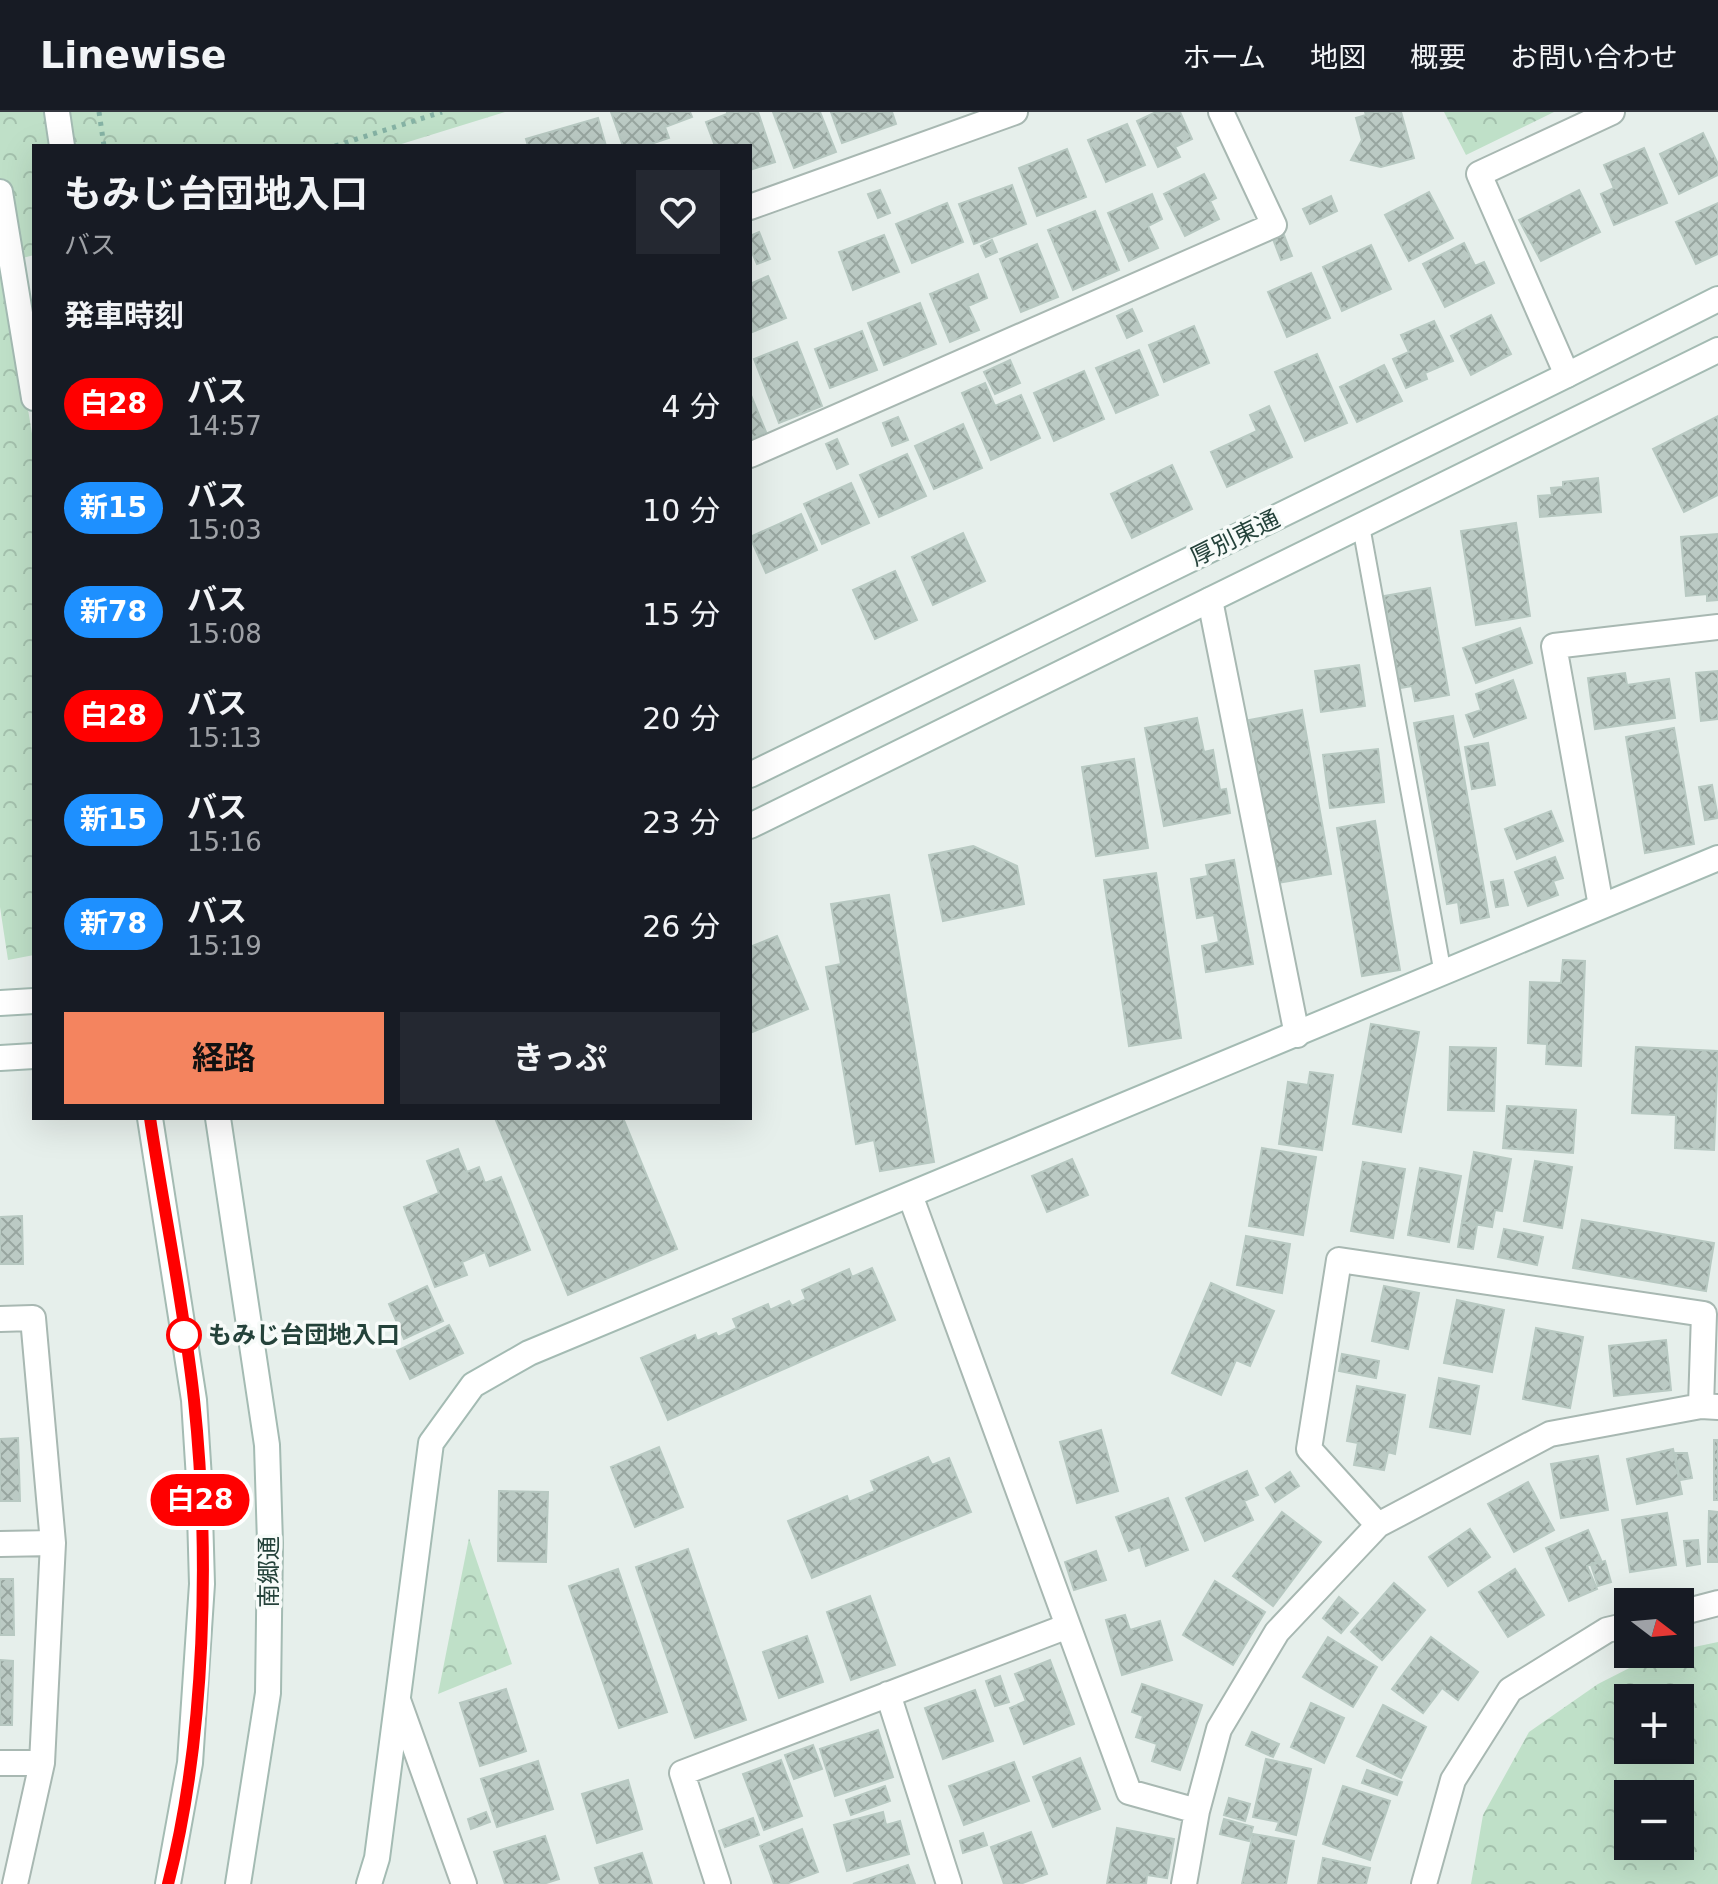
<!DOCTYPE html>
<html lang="ja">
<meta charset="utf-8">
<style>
:root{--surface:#171b24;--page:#242831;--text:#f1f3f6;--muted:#9ea1a6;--line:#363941;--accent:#f4845f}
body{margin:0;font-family:"DejaVu Sans","Noto Sans JP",sans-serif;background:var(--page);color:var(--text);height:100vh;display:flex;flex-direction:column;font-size:30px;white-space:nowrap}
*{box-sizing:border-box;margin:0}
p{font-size:26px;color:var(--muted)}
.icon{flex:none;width:44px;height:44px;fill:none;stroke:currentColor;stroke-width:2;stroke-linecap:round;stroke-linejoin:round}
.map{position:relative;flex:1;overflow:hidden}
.sheet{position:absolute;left:32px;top:32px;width:720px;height:976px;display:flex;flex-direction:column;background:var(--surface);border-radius:0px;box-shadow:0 8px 32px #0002}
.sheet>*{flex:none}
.badge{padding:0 16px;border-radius:26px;font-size:28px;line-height:52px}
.needle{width:52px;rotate:106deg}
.fabs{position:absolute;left:1614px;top:1476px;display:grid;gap:16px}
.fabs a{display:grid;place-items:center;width:80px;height:80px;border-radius:0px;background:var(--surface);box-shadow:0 8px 32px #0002;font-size:40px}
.map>.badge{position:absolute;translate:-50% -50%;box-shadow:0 0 0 4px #fff}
h2{padding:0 32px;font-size:30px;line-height:72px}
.round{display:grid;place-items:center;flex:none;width:84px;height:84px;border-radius:0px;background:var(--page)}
.headline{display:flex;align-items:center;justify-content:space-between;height:136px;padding:0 32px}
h1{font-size:38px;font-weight:700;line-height:60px}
.action{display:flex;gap:16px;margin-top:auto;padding:16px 32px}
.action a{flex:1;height:92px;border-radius:0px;background:var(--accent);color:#111;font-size:32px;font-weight:700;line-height:92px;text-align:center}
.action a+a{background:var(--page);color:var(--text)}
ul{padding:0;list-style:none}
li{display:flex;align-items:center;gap:24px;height:104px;padding:0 32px}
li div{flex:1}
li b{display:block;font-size:30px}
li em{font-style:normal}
li .badge{min-width:88px;font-weight:700;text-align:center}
header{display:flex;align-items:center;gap:48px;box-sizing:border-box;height:112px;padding:0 40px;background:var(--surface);border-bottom:2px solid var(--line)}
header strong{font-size:38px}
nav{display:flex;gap:44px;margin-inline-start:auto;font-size:28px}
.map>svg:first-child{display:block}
.forest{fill:url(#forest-crowns);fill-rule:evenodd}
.building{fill:url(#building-cross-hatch);stroke:#b8c9c2;stroke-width:2}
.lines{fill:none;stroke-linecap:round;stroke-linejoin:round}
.lane-casing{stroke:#a8b8b2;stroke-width:20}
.street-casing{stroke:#a8b8b2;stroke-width:28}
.secondary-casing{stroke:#a4bbb3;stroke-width:28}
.path{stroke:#86b3a5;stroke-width:5;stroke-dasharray:4 6;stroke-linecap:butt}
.lane{stroke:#fff;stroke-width:16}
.street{stroke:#fff;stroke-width:24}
.secondary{stroke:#fff;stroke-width:24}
.line-casing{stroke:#fff;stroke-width:18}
.line{stroke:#f00;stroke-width:12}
.stop-dot{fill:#fff;stroke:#f00;stroke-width:4}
.labels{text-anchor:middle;stroke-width:7;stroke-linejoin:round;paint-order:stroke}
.street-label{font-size:24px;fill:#24423a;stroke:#f7fbf9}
.stop-label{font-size:24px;font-weight:bold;fill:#24423a;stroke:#f7fbf9;text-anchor:start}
</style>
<header>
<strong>Linewise</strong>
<nav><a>ホーム</a><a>地図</a><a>概要</a><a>お問い合わせ</a></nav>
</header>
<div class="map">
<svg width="1718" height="1772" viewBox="0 0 1718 1772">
<defs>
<pattern id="forest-crowns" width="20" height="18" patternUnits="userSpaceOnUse" patternTransform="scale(2)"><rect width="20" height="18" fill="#bfe0c8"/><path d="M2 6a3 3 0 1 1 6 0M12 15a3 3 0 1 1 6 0" fill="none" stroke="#a4c1ad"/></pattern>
<pattern id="building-cross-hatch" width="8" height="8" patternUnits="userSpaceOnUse" patternTransform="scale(2)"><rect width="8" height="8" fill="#bbcac4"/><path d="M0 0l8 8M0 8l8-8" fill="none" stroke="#98a6a0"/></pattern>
</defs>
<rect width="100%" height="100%" fill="#e6efeb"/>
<path class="forest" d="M0 0H505L395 34H34V143L4 151 34 334V843L8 848 0 795Z
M1444 0H1554L1466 43Z
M469 1426 512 1552 438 1582Z
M1718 1530V1772H1471L1483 1703 1529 1620 1598 1572 1651 1545 1680 1542V1538ZM1628 1586H1680V1638H1628ZM1628 1682H1680V1734H1628Z"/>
<path class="building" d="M611 0H690L692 5 665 15 669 26 645 34H623Z
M727 0H758L775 50 750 58V34H715L706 10 727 2Z
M773 0H820L836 40 794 56Z
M831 0H892L896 12 842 31Z
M1156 0H1180L1192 27 1175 35 1180 45 1158 55 1137 9Z
M1365 0H1401L1414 46 1381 55 1351 48 1362 28 1356 6 1366 3Z
M598 6 606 34H528L526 27Z
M1127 12 1145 53 1106 70 1088 28Z
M1703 21 1718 52V63L1679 82 1660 42Z
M1644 36 1667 91 1614 113 1601 82 1614 76 1604 53Z
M1067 37 1086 85 1037 104 1019 56Z
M1204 62 1216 86 1210 89 1219 107 1185 124 1164 82Z
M1012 73 1026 112 974 132 959 92Z
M880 78 890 101 878 106 868 82Z
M1579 78 1600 120 1541 149 1519 108Z
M1429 80 1453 126 1409 149 1385 103Z
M1152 82 1162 107 1148 114 1158 136 1129 149 1108 101Z
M1331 84 1337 99 1310 112 1303 97Z
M947 91 963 130 912 151 896 112Z
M1718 91V142L1696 152 1676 110Z
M1095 99 1119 158 1073 178 1048 118Z
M759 120 770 147 757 152 750 136V124Z
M884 123 899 160 853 178 839 140Z
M1284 123 1292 144 1281 148 1273 127Z
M992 128 997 140 986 145 981 134Z
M1464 131 1475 154 1484 150 1494 171 1445 195 1423 152Z
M1037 132 1058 185 1021 200 1000 147Z
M1371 133 1391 177 1342 199 1323 155Z
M1311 161 1330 206 1287 225 1268 180Z
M978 162 987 186 968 194 979 218 950 230 930 182Z
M768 164 786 206 750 221V172Z
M920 191 936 232 884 253 868 211Z
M1132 197 1142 219 1127 226 1117 204Z
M1491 203 1511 242 1471 263 1451 224Z
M1434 209 1453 249 1425 261 1427 267 1406 276 1393 247 1409 240 1401 223Z
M1194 214 1209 251 1164 270 1149 233Z
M862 219 877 258 830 276 815 237Z
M797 230 822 294 779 311 754 247Z
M1139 238 1158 283 1116 301 1096 256Z
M1317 242 1347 311 1305 329 1275 260Z
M1010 248 1020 271 995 282 984 260Z
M1384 253 1402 289 1357 310 1340 275Z
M1084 259 1104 307 1054 329 1034 281Z
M985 271 995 294 1021 283 1040 326 991 348 962 281Z
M750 281 766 320 750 327Z
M1269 294 1292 345 1227 375 1211 340 1257 319 1250 303Z
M1718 304V383L1684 400 1653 337Z
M898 305 908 328 892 334 883 311Z
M963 312 982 356 934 377 915 334Z
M837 327 848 352 837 357 826 332Z
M907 342 926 384 879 405 860 363Z
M1172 353 1192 397 1132 426 1111 382Z
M1598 366 1601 400 1540 405 1538 384 1552 383 1551 376 1563 375V370Z
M851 371 869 411 822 432 804 392Z
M801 402 817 438 766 461 750 425Z
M1516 411 1530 504 1476 513 1461 419Z
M963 421 985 469 933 493 912 445Z
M1718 422V488L1707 489V482L1686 484 1681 425Z
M895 459 917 508 875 527 853 478Z
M1430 476 1449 583 1415 589 1412 574 1400 576 1384 484Z
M1520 516 1532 551 1476 571 1463 536Z
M1359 553 1365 594 1321 600 1315 559Z
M1718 559V607L1701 609 1696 561Z
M1625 561 1627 573 1669 567 1675 606 1595 617 1588 566Z
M1513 568 1526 606 1474 625 1466 603 1481 598 1476 582Z
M1302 598 1331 762 1277 771 1249 608Z
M1453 604 1489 805 1461 811 1458 790 1447 792 1414 611Z
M1197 606 1204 640 1213 638 1220 678 1226 677 1230 701 1164 714 1145 616Z
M1674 616 1694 732 1645 741 1626 625Z
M1488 631 1495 673 1472 677 1465 635Z
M1378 637 1384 690 1330 696 1323 643Z
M1134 647 1148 736 1096 744 1082 655Z
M1712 673 1718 706 1705 708 1699 675Z
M1551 699 1563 729 1517 747 1505 717Z
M1375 709 1400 858 1362 864 1337 716Z
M973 734 1017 754 1024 792 943 809 929 743Z
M1555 745 1563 766 1553 769 1558 783 1528 794 1515 760Z
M1234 748 1253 852 1206 860 1202 834 1219 830 1214 803 1197 806 1191 767 1208 764 1206 753Z
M1156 761 1181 926 1129 934 1104 768Z
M1503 768 1508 793 1496 795 1491 770Z
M889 783 934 1050 880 1059 874 1028 856 1032 826 855 841 852 831 792Z
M777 824 808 897 750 921V835Z
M1563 848 1585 849 1581 954 1546 952 1547 932 1528 931 1530 870 1561 871Z
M1371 912 1419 920 1401 1020 1353 1012Z
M1450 935 1496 936 1494 999 1448 998Z
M1636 935 1718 939 1714 1038 1675 1036 1676 1003 1632 1001Z
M1310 960 1333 963 1322 1038 1279 1032 1288 970 1308 973Z
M1507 994 1576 998 1573 1041 1503 1036Z
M495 1006H623L677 1137 568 1183Z
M1262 1036 1316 1045 1303 1123 1249 1114Z
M458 1037 467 1060 479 1055 485 1071 501 1065 530 1138 490 1154 485 1140 462 1150 467 1163 435 1175 404 1095 439 1081 427 1049Z
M1474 1040 1511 1047 1502 1099 1495 1098 1492 1115 1462 1110Z
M1072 1047 1088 1083 1047 1100 1032 1064Z
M1535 1049 1572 1055 1562 1116 1524 1109Z
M1363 1050 1405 1057 1393 1126 1351 1119Z
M1420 1056 1461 1064 1449 1130 1408 1123Z
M22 1104 23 1152H0V1105Z
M1582 1108 1714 1131 1706 1179 1573 1156Z
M1462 1110 1477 1113 1473 1137 1458 1135Z
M1504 1117 1543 1125 1537 1153 1498 1145Z
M1246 1124 1290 1132 1282 1181 1237 1173Z
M872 1156 895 1208 668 1308 641 1246 695 1223 697 1229 716 1221 718 1225 737 1216 733 1207 768 1192 770 1198 789 1189 792 1194 806 1187 802 1178 849 1157 852 1165Z
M1211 1171 1274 1199 1250 1254 1236 1248 1221 1283 1172 1261Z
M427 1174 443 1209 404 1227 389 1192Z
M1384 1174 1419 1181 1408 1237 1372 1229Z
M1457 1188 1504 1198 1492 1260 1444 1251Z
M449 1213 463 1241 410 1267 397 1239Z
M1536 1216 1583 1225 1570 1296 1523 1287Z
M1666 1228 1671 1278 1614 1284 1609 1234Z
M1342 1242 1379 1249 1376 1266 1339 1259Z
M1439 1266 1479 1274 1470 1322 1430 1315Z
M1357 1274 1405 1283 1395 1342 1388 1340 1384 1358 1354 1353 1358 1331 1347 1329Z
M1101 1318 1118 1379 1077 1391 1060 1330Z
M18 1326 20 1389H0V1327Z
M1714 1328H1718V1388H1714Z
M659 1335 683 1395 635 1415 611 1355Z
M1673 1337 1682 1382 1637 1392 1627 1347Z
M1675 1341H1687L1692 1366 1680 1368Z
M1598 1344 1608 1398 1561 1406 1551 1352Z
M928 1345 932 1353 949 1346 971 1400 812 1466 788 1409 847 1384 849 1390 875 1379 871 1369Z
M1247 1359 1258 1383 1244 1389 1253 1408 1205 1429 1186 1386Z
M1290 1360 1299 1374 1275 1390 1266 1376Z
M1528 1370 1554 1418 1514 1440 1488 1392Z
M499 1379 548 1380 546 1450 498 1449Z
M1168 1386 1188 1438 1146 1454 1140 1435 1129 1439 1116 1405Z
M1709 1399 1718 1400V1450H1708Z
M1282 1400 1321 1430 1273 1494 1233 1464Z
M1667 1401 1676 1453 1630 1460 1622 1408Z
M1470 1417 1490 1445 1448 1474 1429 1445Z
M1588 1418 1601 1448 1587 1454 1597 1477 1569 1489 1546 1436Z
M1698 1428 1700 1452 1687 1454 1684 1429Z
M688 1437 746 1608 695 1626 636 1455Z
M1096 1439 1106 1468 1074 1478 1065 1450Z
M1605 1449 1611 1470 1598 1474 1591 1453Z
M618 1457 667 1600 619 1616 569 1474Z
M1515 1457 1544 1503 1508 1525 1479 1480Z
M0 1467H13L14 1523H0Z
M1215 1469 1265 1500 1233 1553 1183 1523Z
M1394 1471 1425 1498 1382 1548 1351 1520Z
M870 1484 895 1553 851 1568 827 1500Z
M1339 1485 1358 1501 1341 1521 1323 1506Z
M1125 1503 1130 1518 1160 1509 1172 1548 1122 1563 1106 1508Z
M807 1524 823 1570 779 1586 763 1540Z
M1328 1525 1377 1555 1353 1595 1303 1565Z
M1431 1525 1478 1560 1458 1588 1442 1576 1423 1601 1392 1577Z
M0 1548 13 1549 12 1613H0Z
M1050 1548 1074 1612 1024 1632 1010 1596 1026 1589 1015 1562Z
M1000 1564 1009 1590 995 1594 986 1569Z
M1142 1572 1202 1593 1180 1658 1152 1649 1157 1632 1136 1625 1143 1604 1132 1600Z
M506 1577 526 1639 480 1654 460 1591Z
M975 1578 993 1629 943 1647 925 1596Z
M1311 1591 1344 1606 1324 1651 1291 1635Z
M1383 1593 1426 1615 1401 1666 1357 1644Z
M878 1618 893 1665 835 1684 820 1637Z
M1252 1620 1279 1632 1273 1645 1246 1633Z
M813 1633 822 1657 794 1667 785 1643Z
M1080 1646 1100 1697 1053 1715 1033 1665Z
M1266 1647 1311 1657 1296 1723 1276 1718 1279 1710 1253 1705Z
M781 1648 802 1704 764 1718 743 1662Z
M538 1649 553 1697 497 1715 481 1667Z
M1014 1650 1029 1689 964 1713 949 1674Z
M1367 1658 1402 1670 1397 1683 1362 1671Z
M628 1668 642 1717 597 1731 582 1682Z
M885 1674 890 1689 851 1703 846 1688Z
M1343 1674 1390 1689 1370 1748 1323 1732Z
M1229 1686 1250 1692 1245 1709 1224 1703Z
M486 1700 490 1710 471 1717 468 1707Z
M883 1700 886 1713 900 1709 909 1742 847 1759 834 1713Z
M753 1706 759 1723 725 1735 719 1719Z
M1224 1707 1253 1715 1249 1729 1220 1722Z
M1117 1716 1174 1727 1167 1766 1147 1763 1146 1772H1107Z
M802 1717 818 1760 786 1772H774L760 1734Z
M1031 1720 1047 1762 1020 1772H1004L991 1735Z
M983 1721 987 1733 963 1741 960 1729Z
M1253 1722 1294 1729 1286 1772H1242Z
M545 1724 559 1767 543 1772H505L494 1740Z
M642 1741 652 1772H600L595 1756Z
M1323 1746 1370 1756 1366 1772H1318Z
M908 1753 915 1772H853Z"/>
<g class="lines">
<defs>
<path id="lane" d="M1361 414 1443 862"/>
<path id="street" d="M750 95 1015 0
M1567 263 1479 62 1612 0
M750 343 1274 113 1221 0
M1210 488 1297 923
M1601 794 1554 534 1718 515
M910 1083 1129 1680 1197 1699
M0 1207 33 1206 53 1431 42 1651 15 1772
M1378 1413 1309 1337 1339 1148 1704 1202 1701 1294
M0 1432 53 1431
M1680 1501 1718 1491
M888 1582 949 1772
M398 1588 464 1772
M0 1651H42
M718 1772 682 1661 1068 1514
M1184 1772 1197 1699 1219 1617 1277 1520 1378 1413 1550 1322 1701 1294 1718 1295
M1424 1772 1453 1668 1510 1578 1607 1518 1628 1513"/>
<path id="secondary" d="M57 0 62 34
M0 80 34 286
M750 663 1567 263 1718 187
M750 714 1718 238
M0 891 34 889
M0 946 34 944
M150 1006 194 1288 199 1367 202 1472 190 1651 168 1772
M218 1006 267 1333 270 1431 268 1581 238 1772
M369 1772 377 1746 431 1331 473 1273 529 1241 1718 746"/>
</defs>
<use href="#lane" class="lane-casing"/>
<use href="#street" class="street-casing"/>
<use href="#secondary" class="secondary-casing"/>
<path class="path" d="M99 0 104 34
M335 34 442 0"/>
<use href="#lane" class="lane"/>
<use href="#street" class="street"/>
<use href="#secondary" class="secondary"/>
</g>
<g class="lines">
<defs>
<path id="line" d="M150 1006C164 1100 184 1194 194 1288 210 1439 206 1625 168 1772"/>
</defs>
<use href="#line" class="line-casing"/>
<use href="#line" class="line"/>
</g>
<circle class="stop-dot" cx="184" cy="1223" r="16"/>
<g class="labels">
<g class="street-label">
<text transform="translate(1235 426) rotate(-26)" y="8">厚別東通</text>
<text transform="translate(269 1460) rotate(-90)" y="8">南郷通</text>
</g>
<g class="stop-label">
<text x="208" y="1231">もみじ台団地入口</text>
</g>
</g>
</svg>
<div class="fabs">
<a><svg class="needle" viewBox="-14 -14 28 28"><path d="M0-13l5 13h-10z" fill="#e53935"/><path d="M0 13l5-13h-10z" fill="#9ea1a6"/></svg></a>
<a>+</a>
<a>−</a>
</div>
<b class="badge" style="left:200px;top:1388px;background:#f00;color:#fff">白28</b>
<section class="sheet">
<div class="headline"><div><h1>もみじ台団地入口</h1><p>バス</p></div><a class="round"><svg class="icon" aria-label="heart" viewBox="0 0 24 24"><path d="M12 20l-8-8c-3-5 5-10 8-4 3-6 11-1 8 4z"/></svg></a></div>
<h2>発車時刻</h2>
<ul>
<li><span class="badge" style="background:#f00;color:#fff">白28</span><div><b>バス</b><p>14:57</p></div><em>4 分</em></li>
<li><span class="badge" style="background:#1e90ff;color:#fff">新15</span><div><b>バス</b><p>15:03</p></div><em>10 分</em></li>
<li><span class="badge" style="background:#1e90ff;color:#fff">新78</span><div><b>バス</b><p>15:08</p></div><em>15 分</em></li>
<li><span class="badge" style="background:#f00;color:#fff">白28</span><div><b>バス</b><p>15:13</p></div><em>20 分</em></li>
<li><span class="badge" style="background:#1e90ff;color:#fff">新15</span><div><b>バス</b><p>15:16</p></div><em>23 分</em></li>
<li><span class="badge" style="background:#1e90ff;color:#fff">新78</span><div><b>バス</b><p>15:19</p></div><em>26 分</em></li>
</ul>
<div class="action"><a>経路</a><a>きっぷ</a></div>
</section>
</div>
